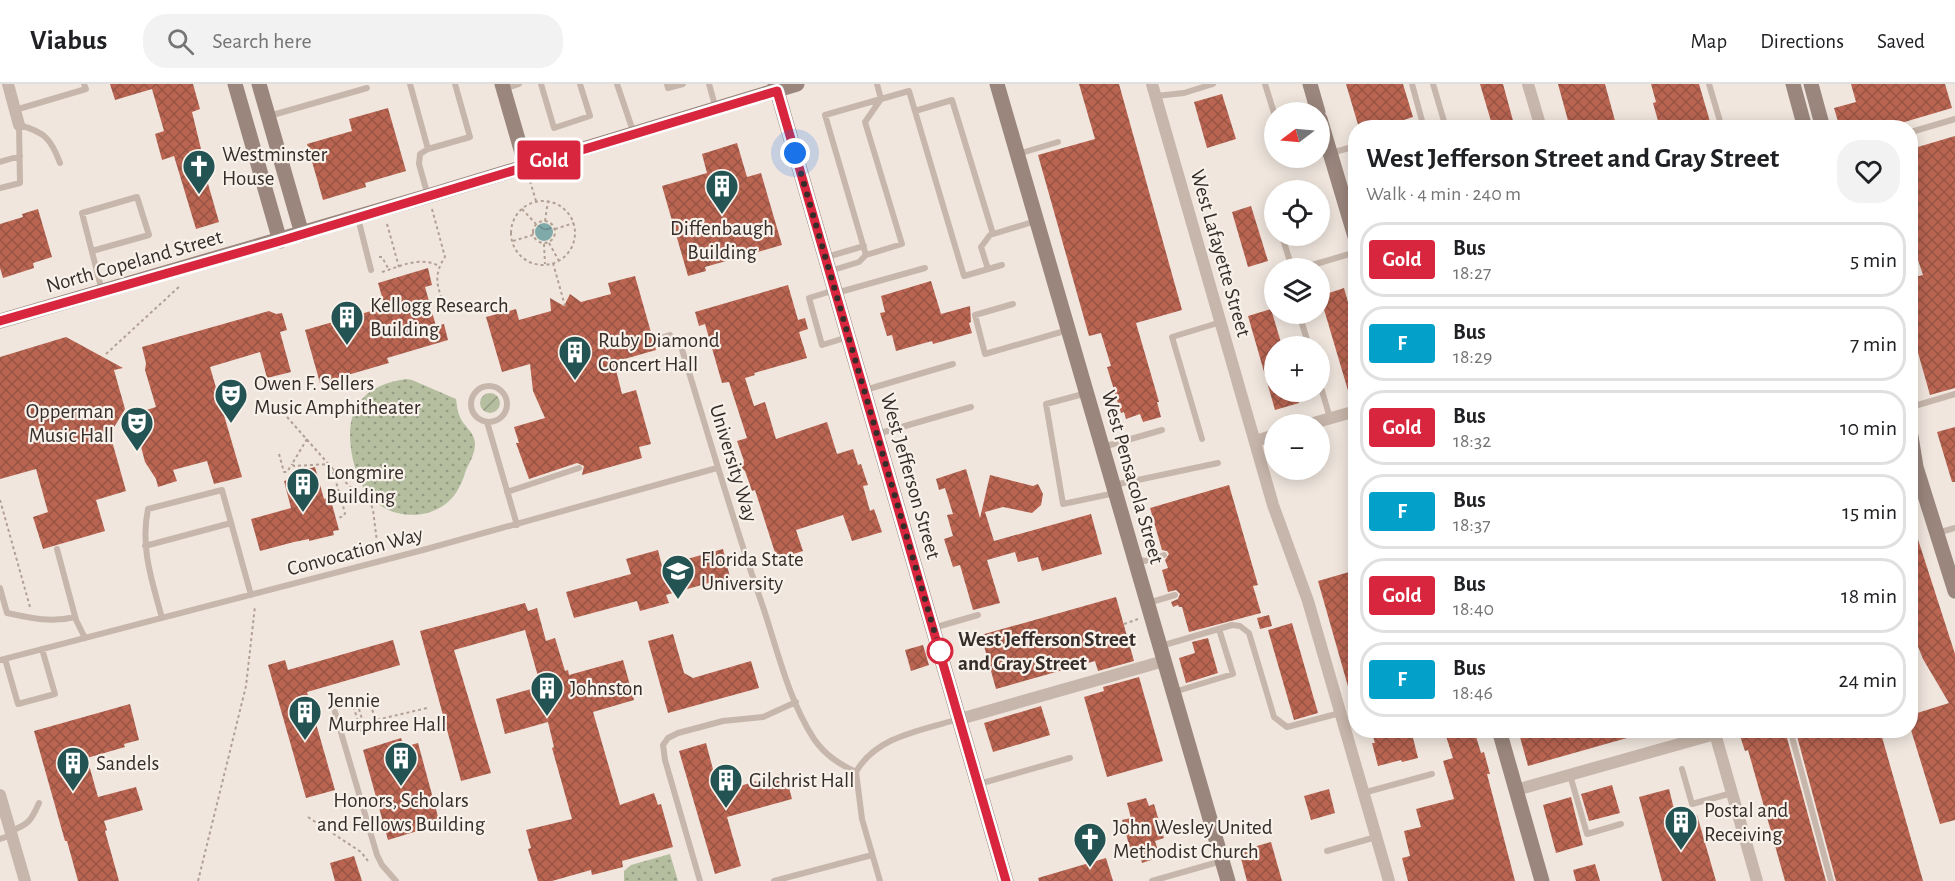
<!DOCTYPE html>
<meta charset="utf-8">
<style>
:root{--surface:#fff;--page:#f2f2f2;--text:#202124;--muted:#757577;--line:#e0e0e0}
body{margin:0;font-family:"Alegreya Sans",sans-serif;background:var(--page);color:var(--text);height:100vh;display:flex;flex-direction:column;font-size:22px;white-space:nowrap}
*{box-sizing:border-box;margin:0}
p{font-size:20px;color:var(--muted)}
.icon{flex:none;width:33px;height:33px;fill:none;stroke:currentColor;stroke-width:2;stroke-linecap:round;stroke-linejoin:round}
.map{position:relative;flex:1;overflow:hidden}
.side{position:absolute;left:1348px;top:36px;width:570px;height:618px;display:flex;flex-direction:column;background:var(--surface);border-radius:24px;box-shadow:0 3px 15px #0003}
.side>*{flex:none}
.badge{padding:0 12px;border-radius:4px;font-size:21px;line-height:39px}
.needle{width:39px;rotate:254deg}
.buttons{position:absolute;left:1264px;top:18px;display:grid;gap:12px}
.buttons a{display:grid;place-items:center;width:66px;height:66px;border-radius:50%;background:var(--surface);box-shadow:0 3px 15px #0003;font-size:30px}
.you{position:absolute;width:30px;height:30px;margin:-15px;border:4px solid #fff;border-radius:50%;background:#1a73e8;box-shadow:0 0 0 9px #1a73e833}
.map>.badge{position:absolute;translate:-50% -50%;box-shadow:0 0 0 3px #fff}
.round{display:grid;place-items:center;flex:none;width:63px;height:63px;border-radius:24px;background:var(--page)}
.summary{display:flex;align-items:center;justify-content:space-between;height:102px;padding:0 18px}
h1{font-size:28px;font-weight:700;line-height:45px}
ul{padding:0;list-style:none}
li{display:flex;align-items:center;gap:18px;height:75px;margin:0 12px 9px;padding:0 6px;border:3px solid var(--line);border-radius:24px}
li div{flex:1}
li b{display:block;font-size:22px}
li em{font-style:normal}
li .badge{min-width:66px;font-weight:700;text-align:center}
header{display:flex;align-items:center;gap:36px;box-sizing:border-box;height:84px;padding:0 30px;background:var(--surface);border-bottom:2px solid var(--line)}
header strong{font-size:28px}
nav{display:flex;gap:33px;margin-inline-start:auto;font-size:21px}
.search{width:420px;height:54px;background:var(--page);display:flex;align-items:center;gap:15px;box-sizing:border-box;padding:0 21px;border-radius:24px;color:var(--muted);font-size:22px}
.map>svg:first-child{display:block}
.grass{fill:url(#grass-dots)}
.garden{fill:url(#garden-furrows)}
.water{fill:url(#water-waves)}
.building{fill:url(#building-cross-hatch)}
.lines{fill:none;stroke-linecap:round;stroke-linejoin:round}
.path{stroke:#b3a095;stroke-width:2;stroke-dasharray:3 3;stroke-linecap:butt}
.lane{stroke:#c7b6ab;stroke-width:6}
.street{stroke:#c7b6ab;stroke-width:12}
.secondary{stroke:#9a867d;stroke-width:15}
.line-casing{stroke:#fff;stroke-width:14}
.line{stroke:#d7263d;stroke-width:9}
.walk{stroke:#362d2a;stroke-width:6;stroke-dasharray:0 10.8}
.stop-dot{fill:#fff;stroke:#d7263d;stroke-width:3}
.labels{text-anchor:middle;stroke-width:4.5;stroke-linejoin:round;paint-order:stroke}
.poi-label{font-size:21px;fill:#362d2a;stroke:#f8f1ea;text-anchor:start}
.street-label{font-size:21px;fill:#362d2a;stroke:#f8f1ea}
.stop-label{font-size:21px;font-weight:bold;fill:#362d2a;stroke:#f8f1ea;text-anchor:start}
</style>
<header>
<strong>Viabus</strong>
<div class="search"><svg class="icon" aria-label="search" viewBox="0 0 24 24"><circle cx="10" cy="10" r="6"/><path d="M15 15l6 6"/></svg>Search here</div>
<nav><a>Map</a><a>Directions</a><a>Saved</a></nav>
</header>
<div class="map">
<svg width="1955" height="797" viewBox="0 0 1955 797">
<defs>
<pattern id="grass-dots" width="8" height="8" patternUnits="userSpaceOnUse" patternTransform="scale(1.5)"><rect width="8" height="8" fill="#b5be9f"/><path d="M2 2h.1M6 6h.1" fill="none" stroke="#949b82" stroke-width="1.8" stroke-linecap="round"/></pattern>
<pattern id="garden-furrows" width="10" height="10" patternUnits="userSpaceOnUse" patternTransform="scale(1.5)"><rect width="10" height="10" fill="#b5be9f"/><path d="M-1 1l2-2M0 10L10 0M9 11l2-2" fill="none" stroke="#949b82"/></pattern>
<pattern id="water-waves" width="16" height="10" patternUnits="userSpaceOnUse" patternTransform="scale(1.5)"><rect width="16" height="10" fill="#80aaaa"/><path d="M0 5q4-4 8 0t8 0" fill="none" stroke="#6a8b8b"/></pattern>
<pattern id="building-cross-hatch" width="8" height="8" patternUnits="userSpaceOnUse" patternTransform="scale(1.5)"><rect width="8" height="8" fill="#ba6552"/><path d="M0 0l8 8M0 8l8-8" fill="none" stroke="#985444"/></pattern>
</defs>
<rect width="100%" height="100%" fill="#f0e6de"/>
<path class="grass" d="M406 295 412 296 456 315C457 321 457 327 460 333 464 343 475 348 475 360 475 369 470 378 466 386 463 396 459 406 452 414 433 435 398 436 377 419 363 409 357 392 353 376 343 330 358 302 406 295Z
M670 770 678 797H624V787L631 781Z"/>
<path class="garden" d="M480 319a10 10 0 1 1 20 0a10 10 0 1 1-20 0Z"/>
<path class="water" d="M535 148a9 9 0 1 1 18 0a9 9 0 1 1-18 0Z"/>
<path class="building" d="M110 0H193L200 25 192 28 201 65H198L219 138 196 145 174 72 162 76 155 50 164 47 152 5 115 16Z
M1079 0H1119L1182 226 1136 239 1159 318H1157L1161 333 1143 338 1140 330 1126 335 1124 328 1121 329 1107 283 1111 282 1101 249 1089 252 1038 71 1095 55Z
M1346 0H1403L1413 33 1379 44H1359Z
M1480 0H1503L1515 44H1493Z
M1558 0H1605L1617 44H1570Z
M1651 0H1699L1711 41 1703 44H1660L1653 19 1656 18Z
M1851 0H1945L1952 24 1884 44H1840L1834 24 1856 18Z
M1222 10 1236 55 1207 64 1194 18Z
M388 24 406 87 365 99 366 103 323 116 307 60 352 47 349 35Z
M1955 52V304L1930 311 1911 244V194L1923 191 1916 170 1918 164 1914 161 1911 151V65Z
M737 59 747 93 761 89 782 161 705 183 706 187 688 192 662 102 707 89 702 70Z
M1251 122 1268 177 1248 183 1232 128Z
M38 125 52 173 33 179 34 184 3 194 0 184V140L23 133 22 130Z
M428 184 432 201 425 203 436 242 444 240 448 256 387 274 389 279 320 299 305 246 385 223 378 199Z
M635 192 656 266 614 278 622 310 636 306 651 360 639 363 642 374 582 391 584 382 577 379 529 395 516 359H519L514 343 545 334 533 307 530 280 502 288 486 233 516 225 519 236 551 227 550 214 564 222 570 210 581 218 611 210 608 199Z
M931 197 941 230 970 222 971 238 969 239 972 249 933 260 932 257 896 267 892 251 887 252 880 229 885 228 881 212Z
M788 201 798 236 805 234 808 245 799 248 807 274 754 289 755 291 745 294 754 322 765 318 776 355 827 338 837 370 853 365 858 381 861 380 868 401 863 402 870 427 874 425 882 448 852 457 843 431 796 446 803 467 777 475 755 406 752 407 745 387 741 384 744 377 737 357 747 354 729 298 722 299 705 240 699 242 695 228Z
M1344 204 1356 246V319L1352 320 1320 212Z
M1271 225 1282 262H1275V308H1295L1299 319 1275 326 1248 232Z
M269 227 276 230 282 229 287 246 280 248 291 288 267 294 260 268 210 283 242 393 214 400 207 377 173 386 177 397 158 403 156 395 145 378 138 351 140 328 156 323 145 286 146 279 142 263Z
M66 253 123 284 114 286 125 325 110 350 126 407 96 416 105 447 43 465 33 433 48 428 36 385 0 395V273Z
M1955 343V398H1952L1937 348Z
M315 383 324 415 330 413 339 446 333 447 334 451 309 457V455L294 458 260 467 251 435 291 424 284 397 290 395 289 390Z
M966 385 980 434 990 391 1033 402 1038 400 1043 410 1041 421 1032 429 1003 423 985 428 994 457 1091 430 1102 470 1042 487 1038 473 1018 478 1015 468 987 476 1000 519 973 526 960 481 953 483 944 455 953 452 947 431 953 430 945 404 939 406 936 395Z
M1229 401 1258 501 1253 502 1261 529 1189 548 1182 523H1179L1178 521 1173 523 1171 518 1178 515 1180 510 1176 506 1168 508 1162 486 1168 484 1165 476 1169 470 1167 467 1162 466 1150 424Z
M1911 440H1913L1955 570V736L1940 740 1911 646V631L1949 619 1923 575 1911 545Z
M723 465 730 493 666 511 669 519 640 527 637 517 574 534 566 508 631 490 626 475 658 466 662 482Z
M1356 486V619L1353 620 1318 497Z
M1116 513 1134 577 1098 587 1095 577 996 605 981 551Z
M525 519 528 527 537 524 546 557 555 554 565 587 568 586 569 591 623 576 634 616 593 628 620 721 654 709 658 721 661 720 673 763 622 777 623 783 592 791 591 786 552 797H538L528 765 531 764 526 746 572 735 552 664 554 663 548 638 505 650 496 615 538 603 536 597 539 596 525 546 454 566 491 689 461 697 420 547Z
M1269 531 1272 542 1260 545 1257 534Z
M1292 539 1318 629 1294 636 1268 546Z
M673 550 684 589 693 594 751 577 759 604 668 629 648 557Z
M1208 554 1218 589 1186 599 1179 574 1195 569 1192 558Z
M393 556 400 581 307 608 335 706 306 714 268 581 285 576 288 586Z
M923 561 929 581 911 587 905 566Z
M1139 593 1163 677 1107 693 1084 613 1104 607 1103 603Z
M130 620 139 656 124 660 125 663 87 674 98 713 136 703 143 726 104 737 107 746 105 747 119 797H78L67 757H65L34 647Z
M1041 622 1050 651 993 668 984 639Z
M1371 646H1411L1418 674 1402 678 1401 676 1378 682 1372 659H1375Z
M1444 646H1474L1481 669 1484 668 1490 690H1487L1515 797H1408L1402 774 1410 772 1404 747 1421 743 1416 725 1454 715 1443 677 1453 674Z
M1518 646H1640L1641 650 1528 682Z
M1760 646 1761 650 1774 646H1880L1923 797H1836L1797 652 1793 648 1788 650 1787 654 1826 797H1785L1748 666 1745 667 1740 652Z
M401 654 404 663 418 659 440 740 388 756 363 666Z
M706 659 719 708 785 689 792 715 727 733 741 782 715 790 679 667Z
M1612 701 1620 729 1589 737 1581 710Z
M1329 705 1335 729 1311 736 1304 712Z
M1669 705 1677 737 1697 731 1716 797H1662L1639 713Z
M1571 713 1583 761 1556 769 1543 721Z
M1146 714 1149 722 1154 720 1164 754 1155 757 1160 773 1142 779 1138 762 1130 764 1122 736 1131 734 1127 719Z
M1271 758 1282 797H1247L1239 767Z
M354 772 362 797H335L330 779Z
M1106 774 1113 797H1039L1038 794Z
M1595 780 1600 797H1576L1573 786Z"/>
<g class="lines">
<path class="path" d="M530 97 536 117
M511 149a32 32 0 1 1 64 0a32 32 0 1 1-64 0Z
M432 125 445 173C434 189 436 202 444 219
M522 125 536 140
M533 148a11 11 0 1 1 22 0a11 11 0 1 1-22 0Z
M545 137 548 117
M387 140 399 183
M555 145 574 139
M513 157 533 151
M549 159 559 177
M544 160 545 180
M379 173H382L389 186
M553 179 565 222
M382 188C401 182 420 172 439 182
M106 270 181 201
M287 333 332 384 345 429 344 432 338 434
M307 355 292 380 294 382 330 380
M279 370 284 388H287L292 380
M333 385 355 408 370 417 373 426 378 466
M0 416 30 523
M1124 540 1138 535
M350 611 361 647 365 645 359 625V622L368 619 370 620 376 636 427 624
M308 733 361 768 368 777
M198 797 246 602 255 522"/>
<path class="lane" d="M410 0 428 65
M541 0 554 44 590 32 580 0
M617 0 634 50
M667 0 668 4 683 0
M709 0 716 25
M1265 0 1275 32
M1412 0 1424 44
M1433 0 1446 44
M1709 0 1722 44
M504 5 519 0
M1156 12 1184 9 1213 0
M15 26 86 5 84 0
M915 27 952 16 993 150
M269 32 367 4
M1911 48 1955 35
M1331 69 1356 62
M1018 70 1058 58
M0 78 20 72
M0 104 20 99 19 41C45 48 51 55 60 79
M428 112 419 80 420 70 428 65 470 53 455 0
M1344 114 1356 111
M1271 116 1275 130
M358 134 371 186
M1282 152 1292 184
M92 167 149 151 137 113 82 129 102 207
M1911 167 1913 166
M866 171 825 31 909 7 964 192 1002 181
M827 173 864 162
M1302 184 1356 168
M988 185 981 163 990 151 1036 137
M830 187 859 178 866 171 902 160 865 38 881 15 877 0
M835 206 809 214 822 261 848 253
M836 209 925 184
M1013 220 975 231 985 270 1068 246
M1299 230 1309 262
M660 254 670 251
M680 259C707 346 732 434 762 520 777 564 788 615 814 655 825 671 839 680 856 688
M1320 300 1330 334
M471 320a18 18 0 1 1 36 0a18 18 0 1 1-36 0Z
M865 306 953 280
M1087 309 1046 320 1063 420 1115 409
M1911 323 1955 310
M487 338 517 441
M877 350 971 323
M1202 355 1172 253 1221 238
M1103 363 1162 346
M1114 401 1218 379
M507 408 579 384
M1937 449 1955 444
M145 462 231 439
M57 465 76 536 85 554
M1135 475 1145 477 1164 471
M0 504 7 529C30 534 51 539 75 533
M1148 519 1175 511
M162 534C152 497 140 463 148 425L222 406 251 511
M933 544 978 531
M1161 562 1232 541 1240 542 1249 549 1274 633 1287 643 1340 629
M5 575 18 620 55 610 42 565
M0 576 423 466 717 384
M1174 608 1233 590 1219 545
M335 628 377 771 382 781 396 797
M1792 653 1831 797
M1682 685 1692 720 1732 709
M856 688C876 652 923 646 959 635
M856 688 862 735 880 797
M1570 691 1587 750 1621 740
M979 700 1070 674
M1363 709 1432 690
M11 747C29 740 31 737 39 719
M0 755 12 751
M1327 767 1376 753
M700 797 665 676 663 661 668 654 678 649 723 637 763 633 796 618
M774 797 872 771
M1152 797 1222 777"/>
<path class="street" d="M8 0 19 41
M1152 0 1273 421 1308 517 1389 797
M1528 0 1541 44
M1310 340 1356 327
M1255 357 1275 351
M960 635 1164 577
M1714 646 1757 797
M1516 706 1715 650
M0 711 25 797"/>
<path class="secondary" d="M235 0 280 157
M259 0 302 150
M502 0 526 83
M775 0 1006 797
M997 0 1228 797
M1310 0 1318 28
M1793 0 1805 44
M1811 0 1823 44
M1320 35 1356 156
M0 237 428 112 797 0
M1911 352 1916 383 1955 507
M1499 646 1542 797"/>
</g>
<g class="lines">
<defs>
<path id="line" d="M0 237 280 157 777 7 1006 797"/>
</defs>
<use href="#line" class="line-casing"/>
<use href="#line" class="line"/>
<path class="walk" d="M795 69 940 567"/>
</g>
<defs>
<symbol id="church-pin" viewBox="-11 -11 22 30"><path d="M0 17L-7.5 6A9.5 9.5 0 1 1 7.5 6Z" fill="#235353" stroke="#f8f1ea"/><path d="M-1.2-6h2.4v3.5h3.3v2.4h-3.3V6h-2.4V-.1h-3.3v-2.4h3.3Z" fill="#fff"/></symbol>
<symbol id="building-pin" viewBox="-11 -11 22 30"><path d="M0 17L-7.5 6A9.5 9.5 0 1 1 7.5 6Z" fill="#235353" stroke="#f8f1ea"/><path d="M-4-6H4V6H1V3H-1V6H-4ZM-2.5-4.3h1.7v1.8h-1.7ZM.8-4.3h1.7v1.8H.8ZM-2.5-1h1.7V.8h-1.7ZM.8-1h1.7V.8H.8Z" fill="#fff"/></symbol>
<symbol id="theatre-pin" viewBox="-11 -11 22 30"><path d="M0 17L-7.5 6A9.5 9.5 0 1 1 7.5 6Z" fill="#235353" stroke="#f8f1ea"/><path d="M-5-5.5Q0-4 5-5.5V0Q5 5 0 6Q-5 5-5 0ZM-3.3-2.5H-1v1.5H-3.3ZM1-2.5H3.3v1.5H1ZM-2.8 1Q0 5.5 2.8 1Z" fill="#fff"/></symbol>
<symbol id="university-pin" viewBox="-11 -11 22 30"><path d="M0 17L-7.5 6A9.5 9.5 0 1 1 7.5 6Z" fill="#235353" stroke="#f8f1ea"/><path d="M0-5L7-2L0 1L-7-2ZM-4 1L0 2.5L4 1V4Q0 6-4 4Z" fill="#fff"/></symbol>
</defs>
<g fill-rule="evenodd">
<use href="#church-pin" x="180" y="63" width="38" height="52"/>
<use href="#building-pin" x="703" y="83" width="38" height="52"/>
<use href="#building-pin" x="328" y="214" width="38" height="52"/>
<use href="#building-pin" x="556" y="249" width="38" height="52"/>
<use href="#theatre-pin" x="212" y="292" width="38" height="52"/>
<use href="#theatre-pin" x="118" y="320" width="38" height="52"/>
<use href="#building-pin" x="284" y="381" width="38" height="52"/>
<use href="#university-pin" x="659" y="468" width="38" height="52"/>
<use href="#building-pin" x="528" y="585" width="38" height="52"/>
<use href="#building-pin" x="286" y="609" width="38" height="52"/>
<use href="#building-pin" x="382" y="655" width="38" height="52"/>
<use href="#building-pin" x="54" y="660" width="38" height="52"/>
<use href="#building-pin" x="707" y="677" width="38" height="52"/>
<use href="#building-pin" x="1662" y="719" width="38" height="52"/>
<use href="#church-pin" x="1071" y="736" width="38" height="52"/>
</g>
<circle class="stop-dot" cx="940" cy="567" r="12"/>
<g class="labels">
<g class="poi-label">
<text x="222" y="77">Westminster<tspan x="222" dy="24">House</tspan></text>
<text x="722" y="151" text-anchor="middle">Diffenbaugh<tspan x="722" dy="24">Building</tspan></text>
<text x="370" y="228">Kellogg Research<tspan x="370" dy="24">Building</tspan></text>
<text x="598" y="263">Ruby Diamond<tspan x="598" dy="24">Concert Hall</tspan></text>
<text x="254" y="306">Owen F. Sellers<tspan x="254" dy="24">Music Amphitheater</tspan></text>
<text x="114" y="334" text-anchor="end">Opperman<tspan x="114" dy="24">Music Hall</tspan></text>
<text x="326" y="395">Longmire<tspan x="326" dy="24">Building</tspan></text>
<text x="701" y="482">Florida State<tspan x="701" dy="24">University</tspan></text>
<text x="570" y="611">Johnston</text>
<text x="328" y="623">Jennie<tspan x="328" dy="24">Murphree Hall</tspan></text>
<text x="96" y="686">Sandels</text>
<text x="749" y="703">Gilchrist Hall</text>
<text x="401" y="723" text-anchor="middle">Honors, Scholars<tspan x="401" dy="24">and Fellows Building</tspan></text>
<text x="1704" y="733">Postal and<tspan x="1704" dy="24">Receiving</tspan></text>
<text x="1113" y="750">John Wesley United<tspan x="1113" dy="24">Methodist Church</tspan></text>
</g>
<g class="street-label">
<text transform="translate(1221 169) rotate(74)" y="7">West Lafayette Street</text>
<text transform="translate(134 177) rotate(-16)" y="7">North Copeland Street</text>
<text transform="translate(734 379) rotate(73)" y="7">University Way</text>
<text transform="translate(911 392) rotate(74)" y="7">West Jefferson Street</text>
<text transform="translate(1133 393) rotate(74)" y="7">West Pensacola Street</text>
<text transform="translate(355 467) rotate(-15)" y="7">Convocation Way</text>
</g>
<g class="stop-label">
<text x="958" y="562">West Jefferson Street<tspan x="958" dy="24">and Gray Street</tspan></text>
</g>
</g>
</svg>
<div class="buttons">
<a><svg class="needle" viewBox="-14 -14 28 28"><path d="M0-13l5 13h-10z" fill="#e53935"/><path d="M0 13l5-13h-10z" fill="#757577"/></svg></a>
<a><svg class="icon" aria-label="locate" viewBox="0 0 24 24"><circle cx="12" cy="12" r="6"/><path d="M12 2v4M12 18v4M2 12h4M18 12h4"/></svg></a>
<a><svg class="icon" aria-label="layers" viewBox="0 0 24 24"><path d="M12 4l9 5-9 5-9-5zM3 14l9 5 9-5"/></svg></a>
<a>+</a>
<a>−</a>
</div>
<div class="you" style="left:795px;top:69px"></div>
<b class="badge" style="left:549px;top:76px;background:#d7263d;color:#fff">Gold</b>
<section class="side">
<div class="summary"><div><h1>West Jefferson Street and Gray Street</h1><p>Walk · 4 min · 240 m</p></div><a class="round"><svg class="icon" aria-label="heart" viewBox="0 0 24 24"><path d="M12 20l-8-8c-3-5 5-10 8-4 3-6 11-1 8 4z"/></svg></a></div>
<ul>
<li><span class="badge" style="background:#d7263d;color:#fff">Gold</span><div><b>Bus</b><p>18:27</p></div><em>5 min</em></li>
<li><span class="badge" style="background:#03a1c9;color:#fff">F</span><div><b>Bus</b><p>18:29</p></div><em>7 min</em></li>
<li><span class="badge" style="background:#d7263d;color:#fff">Gold</span><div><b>Bus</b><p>18:32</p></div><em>10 min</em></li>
<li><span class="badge" style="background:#03a1c9;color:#fff">F</span><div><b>Bus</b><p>18:37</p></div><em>15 min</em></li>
<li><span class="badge" style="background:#d7263d;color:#fff">Gold</span><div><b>Bus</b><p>18:40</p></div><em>18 min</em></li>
<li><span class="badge" style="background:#03a1c9;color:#fff">F</span><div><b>Bus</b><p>18:46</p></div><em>24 min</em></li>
</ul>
</section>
</div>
